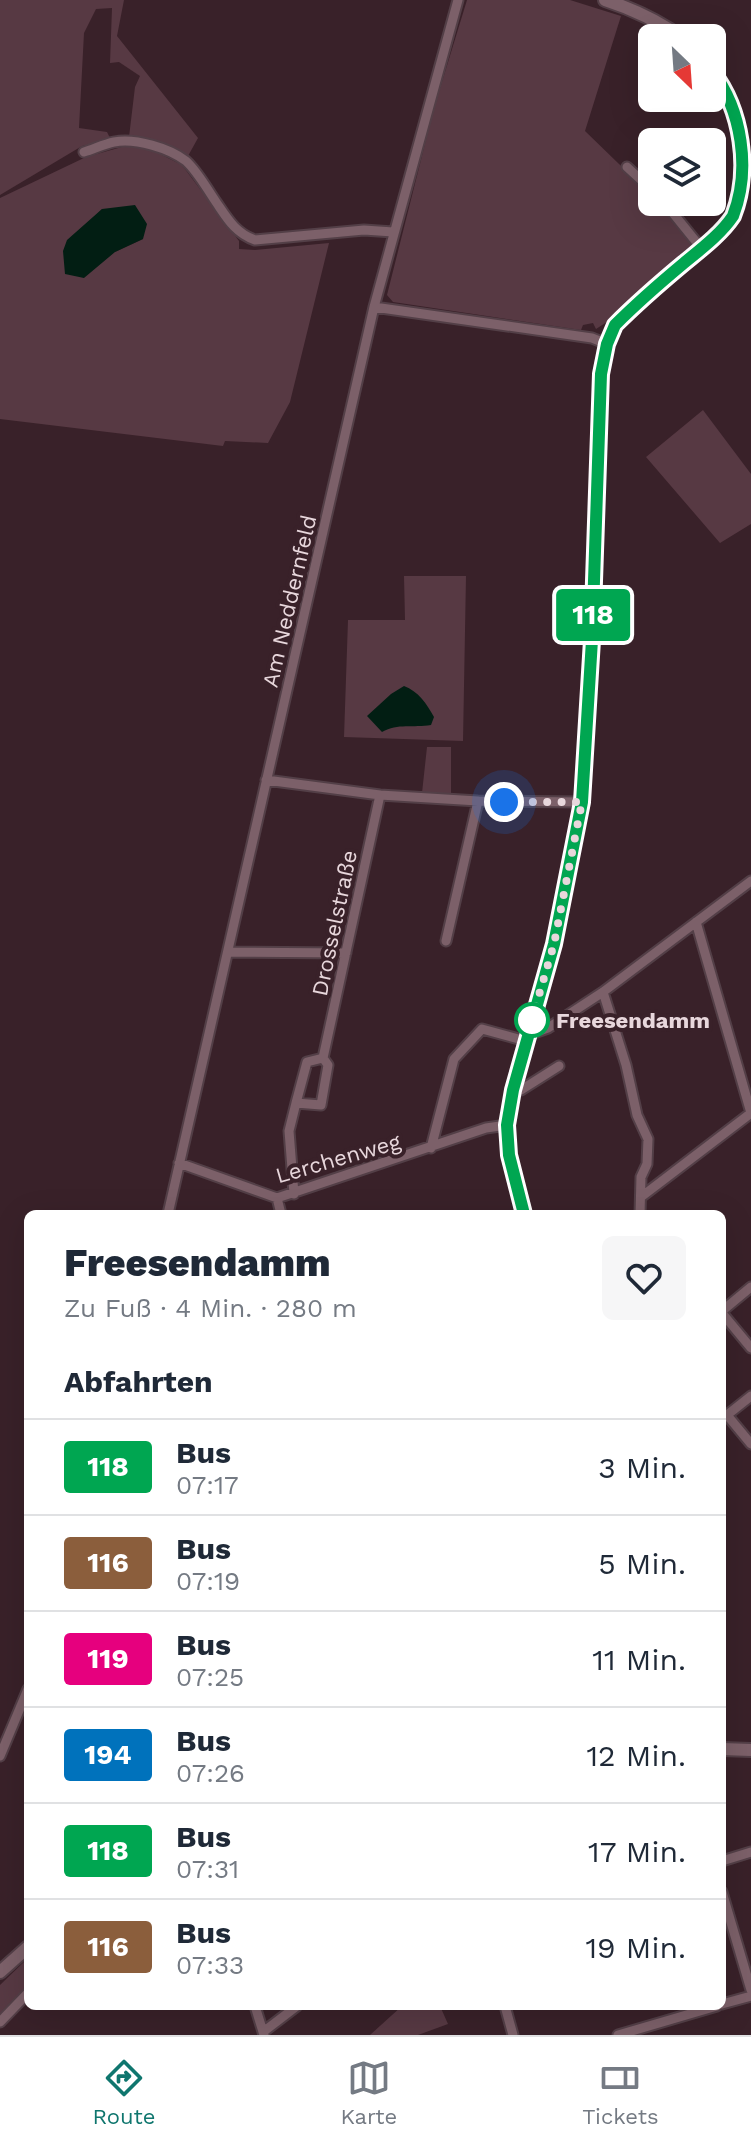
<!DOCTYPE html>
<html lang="de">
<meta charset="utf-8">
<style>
:root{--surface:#fff;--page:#f6f6f7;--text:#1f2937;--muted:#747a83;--line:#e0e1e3;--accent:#0f766e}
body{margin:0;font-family:"Work Sans",sans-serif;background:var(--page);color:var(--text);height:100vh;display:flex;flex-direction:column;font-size:30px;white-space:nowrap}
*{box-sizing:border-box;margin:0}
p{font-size:26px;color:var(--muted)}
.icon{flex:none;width:44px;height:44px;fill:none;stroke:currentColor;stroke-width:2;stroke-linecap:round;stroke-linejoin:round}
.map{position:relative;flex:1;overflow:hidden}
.side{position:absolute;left:24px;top:1210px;width:702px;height:800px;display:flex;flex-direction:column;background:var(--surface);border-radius:12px;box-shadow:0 8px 32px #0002}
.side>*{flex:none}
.badge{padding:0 16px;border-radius:6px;font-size:28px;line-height:52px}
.needle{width:52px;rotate:155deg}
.controls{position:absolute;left:638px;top:24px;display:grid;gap:16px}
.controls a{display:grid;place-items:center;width:88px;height:88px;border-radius:12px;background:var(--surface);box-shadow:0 8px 32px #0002;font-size:40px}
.you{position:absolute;width:40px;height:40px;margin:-20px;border:6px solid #fff;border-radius:50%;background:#1a73e8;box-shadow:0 0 0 12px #1a73e833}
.map>.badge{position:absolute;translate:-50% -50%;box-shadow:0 0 0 4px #fff}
h2{padding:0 40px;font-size:30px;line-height:72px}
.round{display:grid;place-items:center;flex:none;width:84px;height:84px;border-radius:12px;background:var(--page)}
.head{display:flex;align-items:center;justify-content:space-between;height:136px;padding:0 40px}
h1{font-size:38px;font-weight:800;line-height:60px}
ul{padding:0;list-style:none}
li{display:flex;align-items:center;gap:24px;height:96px;padding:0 40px;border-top:2px solid var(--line)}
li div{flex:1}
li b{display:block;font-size:30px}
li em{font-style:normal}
li .badge{min-width:88px;font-weight:700;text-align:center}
.tabs{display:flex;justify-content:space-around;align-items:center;height:112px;border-top:2px solid var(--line);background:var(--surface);font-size:22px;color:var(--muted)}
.tabs a{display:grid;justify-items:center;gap:4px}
.tabs .selected{color:var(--accent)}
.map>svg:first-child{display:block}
.green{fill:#573943;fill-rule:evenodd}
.water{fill:#021e13}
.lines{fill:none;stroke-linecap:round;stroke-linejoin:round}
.street-casing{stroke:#533f47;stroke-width:13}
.secondary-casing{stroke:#533f47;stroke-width:16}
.street{stroke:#7c6069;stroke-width:9}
.secondary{stroke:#7c6069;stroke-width:12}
.line-casing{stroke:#fff;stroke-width:18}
.line{stroke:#00a651;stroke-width:12}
.walk{stroke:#e8d7dc;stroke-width:8;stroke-dasharray:0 14.4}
.stop-dot{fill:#fff;stroke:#00a651;stroke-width:4}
.labels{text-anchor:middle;stroke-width:8;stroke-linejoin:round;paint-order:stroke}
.street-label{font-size:22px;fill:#e8d7dc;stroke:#392129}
.stop-label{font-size:22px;font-weight:bold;fill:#e8d7dc;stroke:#392129;text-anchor:start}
</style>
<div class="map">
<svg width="751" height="2035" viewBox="0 0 751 2035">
<rect width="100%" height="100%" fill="#392129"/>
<path class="green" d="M0 0H124L117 36 198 138 188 156 155 142 129 137 135 87 140 76 119 62 110 63 112 8 96 9 84 33 79 128 107 132 111 140 82 146 0 195Z
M467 0H570L621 16 585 131 652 196V202H657L693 245 686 256 610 320 596 329 593 323 583 325 581 330 393 302 387 295 434 108Z
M129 145 152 150 182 165 239 241V249L255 250 329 243 290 402 268 443 225 441 223 446 0 419V198L86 157ZM102 209 143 239 115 252 90 222Z
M703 410 751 474V524L720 543 646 457Z
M404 576H466L463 741 344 737 348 620H405Z
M427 747H451V795L422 793Z
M28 1958V1987L0 2015V1985Z
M402 2006H440L448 2024 418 2035H370Z"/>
<path class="water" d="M135 205 147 224 143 239 115 252 84 278 65 274 63 251 67 240 102 209Z
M404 686C418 691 427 704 434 717L431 725C413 728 398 723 382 732L367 716 391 694Z"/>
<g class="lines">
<defs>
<path id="street" d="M84 152C94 149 104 144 114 142 136 138 169 148 186 161 198 172 207 189 216 202 227 218 235 233 255 240L364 230 393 232
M748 157H751
M627 167 652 190
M664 202 702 249
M374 307 592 338 607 344
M266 780 380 795 478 801 582 802
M696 922 751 1113
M446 941 478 801
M228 952 346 953
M603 992 626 1065 637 1115 648 1139 647 1164 641 1177 640 1214
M528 1035 548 1028 603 992 751 881
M323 1058 307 1062 296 1103 321 1105 328 1065 323 1058 380 795
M513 1090H521L559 1066
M431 1148 454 1059 482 1029 526 1041
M179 1163 277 1198 486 1128 507 1125
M294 1194 289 1131 296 1103
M641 1197 751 1113
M277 1198 281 1214
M168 1214 374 307 458 0
M722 1311 751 1287
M722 1313 751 1348
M727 1415 751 1444
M722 1419 751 1396
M0 1756 28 1689
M722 1861 751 1852
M722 1892 751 1990
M722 2004 751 1996
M255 2006 264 2035
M505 2006 513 2035
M0 2022 28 1993
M263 2032 297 2006
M618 2035 717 2006"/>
<path id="secondary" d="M605 0C633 9 657 20 682 38
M525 1214 509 1155 507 1125 513 1090 554 944 582 802 592 640 601 374 607 344 615 325C638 301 664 281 689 259 704 246 722 232 733 216 751 170 742 110 712 71
M722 1749 751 1750
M0 1972 28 1947"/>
</defs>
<use href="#street" class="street-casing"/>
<use href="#secondary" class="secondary-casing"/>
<use href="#street" class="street"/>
<use href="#secondary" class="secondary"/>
</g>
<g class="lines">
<defs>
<path id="line" d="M524 1214 509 1155 507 1125 513 1090 554 944 582 802 592 640 601 374 607 344 615 325C637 303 660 283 684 263 701 249 721 234 733 216 751 170 742 110 712 71"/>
</defs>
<use href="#line" class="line-casing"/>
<use href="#line" class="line"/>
<path class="walk" d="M504 802H582L554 944 529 1029 532 1020"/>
</g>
<circle class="stop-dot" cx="532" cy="1020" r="16"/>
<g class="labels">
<g class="street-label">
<text transform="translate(289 601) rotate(-77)" y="8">Am Neddernfeld</text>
<text transform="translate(334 923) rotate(-78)" y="8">Drosselstraße</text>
<text transform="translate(338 1158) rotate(-16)" y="8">Lerchenweg</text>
</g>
<g class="stop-label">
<text x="556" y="1028">Freesendamm</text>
</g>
</g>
</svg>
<div class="controls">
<a><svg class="needle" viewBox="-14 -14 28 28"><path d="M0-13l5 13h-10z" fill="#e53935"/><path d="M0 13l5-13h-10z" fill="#747a83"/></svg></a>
<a><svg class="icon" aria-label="layers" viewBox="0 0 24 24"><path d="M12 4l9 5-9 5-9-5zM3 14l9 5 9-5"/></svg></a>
</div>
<div class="you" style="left:504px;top:802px"></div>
<b class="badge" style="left:593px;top:615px;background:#00a651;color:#fff">118</b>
<section class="side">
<div class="head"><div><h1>Freesendamm</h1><p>Zu Fuß · 4 Min. · 280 m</p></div><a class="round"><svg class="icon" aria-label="heart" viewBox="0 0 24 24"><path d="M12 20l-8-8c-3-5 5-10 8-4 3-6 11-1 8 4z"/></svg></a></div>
<h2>Abfahrten</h2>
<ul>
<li><span class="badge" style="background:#00a651;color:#fff">118</span><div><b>Bus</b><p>07:17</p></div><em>3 Min.</em></li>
<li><span class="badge" style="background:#8b5e3c;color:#fff">116</span><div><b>Bus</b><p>07:19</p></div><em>5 Min.</em></li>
<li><span class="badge" style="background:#e6007e;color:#fff">119</span><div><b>Bus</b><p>07:25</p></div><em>11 Min.</em></li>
<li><span class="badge" style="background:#0072bc;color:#fff">194</span><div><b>Bus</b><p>07:26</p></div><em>12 Min.</em></li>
<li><span class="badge" style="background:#00a651;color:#fff">118</span><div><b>Bus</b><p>07:31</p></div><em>17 Min.</em></li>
<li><span class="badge" style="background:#8b5e3c;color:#fff">116</span><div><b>Bus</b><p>07:33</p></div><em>19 Min.</em></li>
</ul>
</section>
</div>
<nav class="tabs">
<a class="selected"><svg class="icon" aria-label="directions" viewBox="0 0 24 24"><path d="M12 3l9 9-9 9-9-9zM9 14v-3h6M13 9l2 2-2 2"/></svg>Route</a>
<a><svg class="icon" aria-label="map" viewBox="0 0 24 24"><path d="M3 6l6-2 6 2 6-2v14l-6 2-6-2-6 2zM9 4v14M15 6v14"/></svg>Karte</a>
<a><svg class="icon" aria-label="tickets" viewBox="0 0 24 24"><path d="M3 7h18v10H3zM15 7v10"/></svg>Tickets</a>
</nav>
